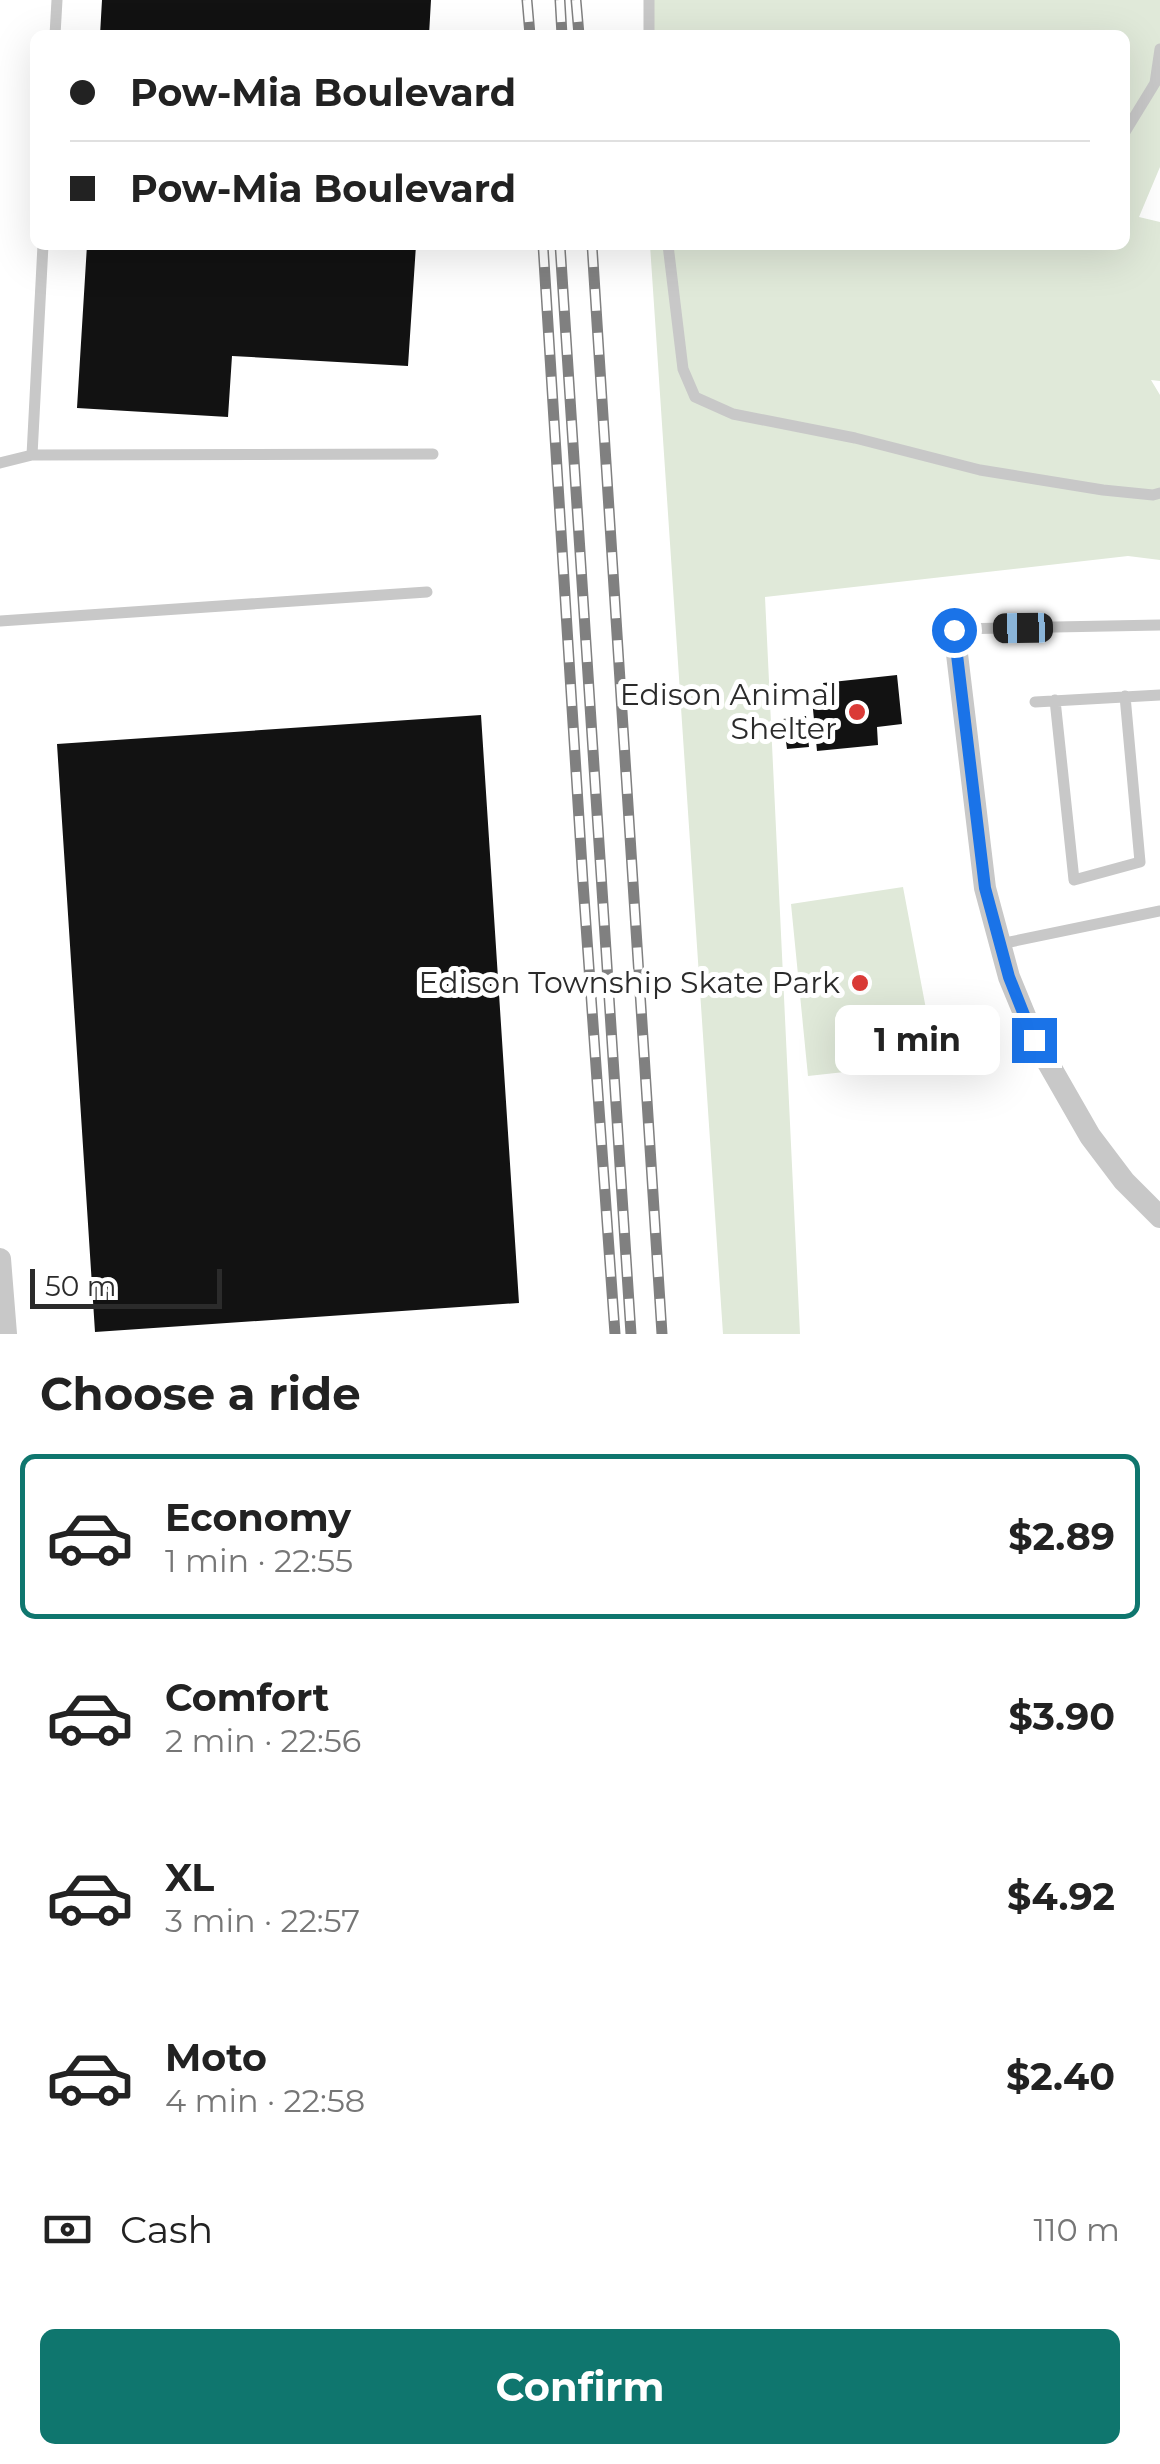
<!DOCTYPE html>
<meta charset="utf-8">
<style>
:root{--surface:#fff;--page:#f2f2f2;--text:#222;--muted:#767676;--line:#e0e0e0;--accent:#0f766e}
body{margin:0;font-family:Montserrat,sans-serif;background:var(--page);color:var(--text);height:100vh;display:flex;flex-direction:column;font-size:38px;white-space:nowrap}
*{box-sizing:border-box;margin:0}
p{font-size:32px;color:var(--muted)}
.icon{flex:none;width:55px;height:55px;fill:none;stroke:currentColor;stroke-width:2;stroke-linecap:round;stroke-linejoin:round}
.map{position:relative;height:1334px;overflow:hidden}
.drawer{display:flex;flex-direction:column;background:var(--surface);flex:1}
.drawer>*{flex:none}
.top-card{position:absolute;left:30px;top:30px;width:1100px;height:220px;border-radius:15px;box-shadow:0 10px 40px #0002;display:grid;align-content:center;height:220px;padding:0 40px;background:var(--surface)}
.scale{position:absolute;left:30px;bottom:25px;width:192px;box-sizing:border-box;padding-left:10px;border:5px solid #2b2b2b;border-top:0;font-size:28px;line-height:35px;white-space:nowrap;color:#2b2b2b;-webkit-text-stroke:8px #fff;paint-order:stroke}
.end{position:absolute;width:45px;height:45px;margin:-22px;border:12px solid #1a73e8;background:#fff;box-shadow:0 0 0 5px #fff}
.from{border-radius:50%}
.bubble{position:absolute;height:70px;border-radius:15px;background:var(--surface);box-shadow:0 10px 40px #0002;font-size:32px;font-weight:700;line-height:70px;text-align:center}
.car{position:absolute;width:30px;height:60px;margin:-30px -15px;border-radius:12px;box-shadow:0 0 8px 2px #0007;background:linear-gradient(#222 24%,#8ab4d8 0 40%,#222 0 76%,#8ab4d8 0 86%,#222 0)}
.top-card b{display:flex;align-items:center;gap:35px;height:95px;font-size:38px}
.top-card b+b{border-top:2px solid var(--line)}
.top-card i{width:25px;height:25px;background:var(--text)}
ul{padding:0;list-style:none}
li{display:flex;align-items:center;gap:30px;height:165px;margin:0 20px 15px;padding:0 20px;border:5px solid transparent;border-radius:15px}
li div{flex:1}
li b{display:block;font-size:38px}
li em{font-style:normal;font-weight:700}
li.active{border-color:var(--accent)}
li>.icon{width:90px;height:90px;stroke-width:1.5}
h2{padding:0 40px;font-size:45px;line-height:120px}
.pay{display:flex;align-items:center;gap:25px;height:110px;padding:0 40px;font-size:38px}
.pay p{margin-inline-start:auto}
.primary-button{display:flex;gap:20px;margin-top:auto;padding:20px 40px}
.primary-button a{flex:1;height:115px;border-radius:15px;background:var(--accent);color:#fff;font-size:40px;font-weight:700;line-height:115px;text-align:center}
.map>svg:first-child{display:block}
</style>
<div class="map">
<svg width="1160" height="1334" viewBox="0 0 1160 1334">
<rect width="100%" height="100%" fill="#fff"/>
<path fill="#e0e9d9" d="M645 0H1160V167L1139 217 1160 222V381L1151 380 1160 395V560L1128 556 765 597 800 1334H723L650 245H1125V35H646Z
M903 887 936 1062 808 1076 791 904Z"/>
<path fill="#121212" d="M102 0H431L429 35H100Z
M87 245H416L408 366 232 356 228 417 77 408Z
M897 675 902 724 877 727 878 745 817 751 812 699 825 698 823 683Z
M481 715 519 1303 95 1332 57 744Z
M806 716 809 747 787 749 783 719Z"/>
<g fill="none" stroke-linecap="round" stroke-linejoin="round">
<path stroke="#c8c8c8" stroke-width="11" d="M649 0V35
M55 35 57 0
M1125 132 1155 83 1160 49
M668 245 683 369 695 397 733 414 855 438 980 470 1103 490 1153 495 1160 493
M32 455 43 245
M0 463 32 455 433 454
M0 621 427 592
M954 629 1160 625
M1055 700 1074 880 1140 862 1125 696
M1035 702 1160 695
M1000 944 1160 911"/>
<path stroke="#c8c8c8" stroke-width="22" d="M954 629 985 888 1009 977 1035 1040 1090 1136 1124 1181 1160 1217
M0 1259 6 1334"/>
<defs>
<path id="rail" d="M527 0 530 35
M560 0 562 35
M576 0 579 35
M543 245 583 883 615 1334
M560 245 631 1334
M592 245 662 1334"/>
</defs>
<use href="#rail" stroke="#808080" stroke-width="11"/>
<use href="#rail" stroke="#fff" stroke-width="8" stroke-dasharray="22" stroke-linecap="butt"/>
</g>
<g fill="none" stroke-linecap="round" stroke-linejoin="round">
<path stroke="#1a73e8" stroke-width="12" d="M954 630 985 888 1009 977 1034 1040"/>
</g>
<g fill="#da3a36" stroke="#fff" stroke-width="4">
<circle cx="857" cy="712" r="10"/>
<circle cx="860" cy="983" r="10"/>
</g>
<g text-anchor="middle" stroke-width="10" stroke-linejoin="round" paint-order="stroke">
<g font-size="30" fill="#2b2b2b" stroke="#fff" text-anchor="end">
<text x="837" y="705">Edison Animal<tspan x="837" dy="34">Shelter</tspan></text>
<text x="840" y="993">Edison Township Skate Park</text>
</g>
</g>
</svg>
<div class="scale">50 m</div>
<i class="end from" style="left:954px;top:630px"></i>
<i class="end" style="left:1034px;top:1040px"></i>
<div class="bubble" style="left:835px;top:1005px;width:165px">1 min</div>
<i class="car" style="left:1023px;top:628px;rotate:269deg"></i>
<div class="top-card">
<b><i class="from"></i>Pow-Mia Boulevard</b>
<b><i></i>Pow-Mia Boulevard</b>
</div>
</div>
<section class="drawer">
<h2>Choose a ride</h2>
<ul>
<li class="active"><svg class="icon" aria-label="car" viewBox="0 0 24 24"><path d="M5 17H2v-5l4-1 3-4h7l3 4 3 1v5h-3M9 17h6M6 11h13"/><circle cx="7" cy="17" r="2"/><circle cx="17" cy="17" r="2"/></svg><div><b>Economy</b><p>1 min · 22:55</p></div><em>$2.89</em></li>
<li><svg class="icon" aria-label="car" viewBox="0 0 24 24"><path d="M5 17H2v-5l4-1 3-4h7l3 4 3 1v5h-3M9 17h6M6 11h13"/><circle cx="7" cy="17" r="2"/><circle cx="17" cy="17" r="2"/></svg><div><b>Comfort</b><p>2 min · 22:56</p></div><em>$3.90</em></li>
<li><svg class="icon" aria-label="car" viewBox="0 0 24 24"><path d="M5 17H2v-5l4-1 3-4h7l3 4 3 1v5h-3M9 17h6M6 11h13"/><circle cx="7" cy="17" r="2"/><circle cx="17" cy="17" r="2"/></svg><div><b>XL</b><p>3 min · 22:57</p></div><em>$4.92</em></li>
<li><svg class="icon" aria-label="car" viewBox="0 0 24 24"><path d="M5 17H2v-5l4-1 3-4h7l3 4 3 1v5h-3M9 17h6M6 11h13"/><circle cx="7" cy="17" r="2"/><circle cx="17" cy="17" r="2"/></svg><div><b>Moto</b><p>4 min · 22:58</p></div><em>$2.40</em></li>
</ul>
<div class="pay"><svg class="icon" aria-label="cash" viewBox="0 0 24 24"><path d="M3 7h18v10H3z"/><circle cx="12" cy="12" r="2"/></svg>Cash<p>110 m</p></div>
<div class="primary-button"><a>Confirm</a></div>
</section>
